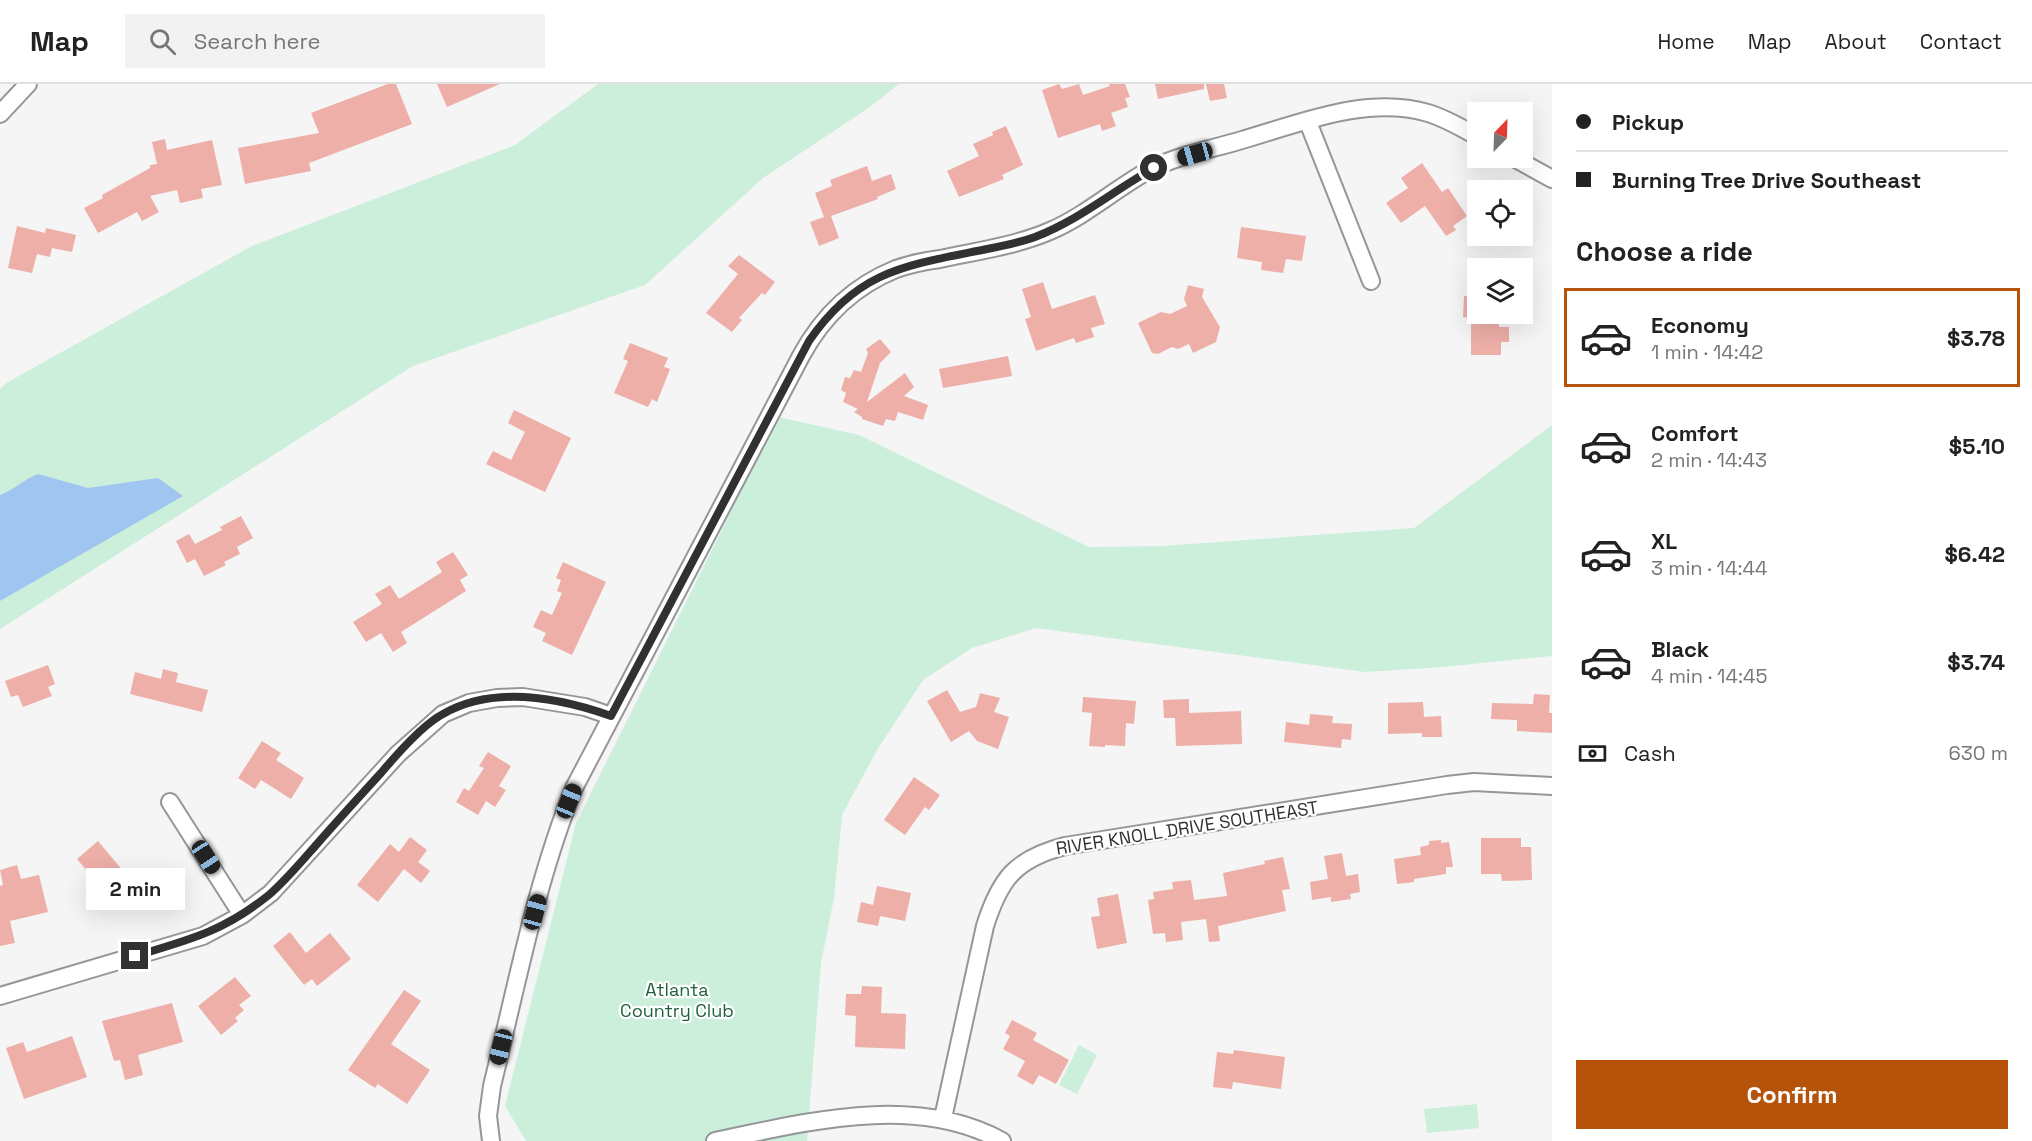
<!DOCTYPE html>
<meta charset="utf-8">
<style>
:root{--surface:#fff;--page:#f2f2f2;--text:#222;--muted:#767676;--line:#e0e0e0;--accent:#b45309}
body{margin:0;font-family:"Space Grotesk",sans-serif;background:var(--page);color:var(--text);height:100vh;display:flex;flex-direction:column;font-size:22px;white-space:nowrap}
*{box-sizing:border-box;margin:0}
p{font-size:20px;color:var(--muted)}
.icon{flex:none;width:33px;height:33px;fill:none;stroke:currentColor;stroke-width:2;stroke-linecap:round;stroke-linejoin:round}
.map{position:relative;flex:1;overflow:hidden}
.sheet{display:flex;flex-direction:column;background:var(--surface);width:480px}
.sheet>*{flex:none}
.hud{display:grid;align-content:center;height:132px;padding:0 24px;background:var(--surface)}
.needle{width:39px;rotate:23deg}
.buttons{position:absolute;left:1467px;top:18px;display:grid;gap:12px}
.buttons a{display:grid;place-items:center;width:66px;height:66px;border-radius:0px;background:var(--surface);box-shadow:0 6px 24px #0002;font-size:30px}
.end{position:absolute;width:27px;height:27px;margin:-14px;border:8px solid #313132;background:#fff;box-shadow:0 0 0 3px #fff}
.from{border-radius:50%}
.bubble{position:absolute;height:42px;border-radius:0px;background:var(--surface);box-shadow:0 6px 24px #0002;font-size:20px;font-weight:700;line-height:42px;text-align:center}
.car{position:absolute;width:18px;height:36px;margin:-18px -9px;border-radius:8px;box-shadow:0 0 4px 2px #0007;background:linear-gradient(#222 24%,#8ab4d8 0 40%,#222 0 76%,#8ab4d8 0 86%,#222 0)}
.hud b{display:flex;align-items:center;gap:21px;height:57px;font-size:22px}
.hud b+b{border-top:2px solid var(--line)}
.hud i{width:15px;height:15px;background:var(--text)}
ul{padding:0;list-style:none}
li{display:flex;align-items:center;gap:18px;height:99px;margin:0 12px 9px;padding:0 12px;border:3px solid transparent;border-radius:0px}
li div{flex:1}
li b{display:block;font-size:22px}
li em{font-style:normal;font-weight:700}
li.on{border-color:var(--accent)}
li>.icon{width:54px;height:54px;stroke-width:1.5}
h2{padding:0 24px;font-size:27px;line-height:72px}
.pay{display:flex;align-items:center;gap:15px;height:66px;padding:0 24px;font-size:22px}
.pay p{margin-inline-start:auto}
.button{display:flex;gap:12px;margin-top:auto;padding:12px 24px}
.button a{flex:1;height:69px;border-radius:0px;background:var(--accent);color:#fff;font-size:24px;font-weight:700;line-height:69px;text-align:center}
header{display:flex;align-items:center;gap:36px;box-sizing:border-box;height:84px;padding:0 30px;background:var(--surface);border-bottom:2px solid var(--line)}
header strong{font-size:28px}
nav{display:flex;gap:33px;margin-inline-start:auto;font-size:21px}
.search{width:420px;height:54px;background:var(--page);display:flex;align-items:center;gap:15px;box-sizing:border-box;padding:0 21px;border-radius:0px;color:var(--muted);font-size:22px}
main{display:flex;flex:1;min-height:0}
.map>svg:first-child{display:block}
</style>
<header>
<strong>Map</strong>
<div class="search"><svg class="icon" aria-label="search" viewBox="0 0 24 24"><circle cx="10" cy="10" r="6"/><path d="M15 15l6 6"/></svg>Search here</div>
<nav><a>Home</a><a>Map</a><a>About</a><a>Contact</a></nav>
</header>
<main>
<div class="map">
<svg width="1552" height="1057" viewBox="0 0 1552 1057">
<rect width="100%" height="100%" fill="#f5f5f6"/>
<path fill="#cbefda" d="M598 0H899L870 23 763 94 645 201 413 282 0 545V305L6 299 252 162 515 61Z
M778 333 859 351 1089 463 1162 462 1414 444 1552 341V572L1443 583 1365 588 1036 544 972 564 923 596 877 666 842 731 834 814 821 879 807 1057H526L505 1022 576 739Z
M1079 961 1097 971 1077 1010 1059 1001Z
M1477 1020 1479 1044 1427 1049 1424 1025Z"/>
<path fill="#9fc5f0" d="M38 390 88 404 158 394 183 412 0 517V411C14 406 24 395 38 390Z"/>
<path fill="#edafa8" d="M388 0H396L412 40 309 79 311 87 245 100 238 64 319 49 311 29Z
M437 0H500L447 23Z
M1059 0 1062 5 1079 0 1083 11 1110 2 1109 0H1125L1130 13 1125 14 1128 23 1111 29 1116 42 1102 47 1100 40 1058 54 1042 6Z
M1155 0H1204V5L1158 15Z
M1206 0H1224L1227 14 1210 17Z
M1006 42 1023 81 1002 91 1004 95 959 113 947 87 979 72 973 60 993 51 992 48Z
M165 55 167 66 212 56 222 101 201 105 203 114 180 119 177 106 150 112 159 128 142 137 137 128 98 149 84 124 103 114 102 111 150 84V81L157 80 152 58Z
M1422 79 1442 108 1448 104 1467 132 1453 142 1456 146 1446 152 1425 122 1401 139 1386 119 1408 104 1401 94Z
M867 82 872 97 891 90 896 105 877 113 878 115 831 132 839 154 819 162 810 138 824 133 815 109 832 102 830 96Z
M17 142 45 149 46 144 76 151 72 168 52 164 50 173 37 170 32 189 8 184Z
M1241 143 1306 152 1302 177 1286 175 1283 189 1261 186 1262 178 1237 174Z
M739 171 775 198 765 211 762 209 739 234 742 236 732 248 706 229 738 190 728 182Z
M1043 198 1052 225 1095 211 1105 240 1091 244 1094 253 1076 259 1074 254 1036 267 1025 235 1031 233 1022 205Z
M1188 201 1204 205 1202 213 1220 243 1216 258 1193 269 1189 260 1178 265 1172 263 1158 270 1152 269 1138 239 1161 228 1170 230 1187 222 1184 215Z
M1464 212H1478V230H1490V234H1499V243H1509V258H1501V271H1471V234L1463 233Z
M880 255 891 268 880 279 867 318 905 289 914 303 904 312 928 321 923 336 898 328 895 337 886 335 883 342 862 335V333L854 328 858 325 843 318 846 309 841 306 845 293 850 294 854 286 861 288 868 269 866 265Z
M630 259 668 274 664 283 670 285 657 318 652 315 648 323 614 309 628 277 623 275Z
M1008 272 1012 292 943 304 939 285Z
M514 326 571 354 545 408 486 380 493 367 511 376 525 348 508 339Z
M241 432 253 454 237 463 240 470 224 478 226 481 204 492 195 475 187 479 176 457 189 450 195 460 222 446 220 443Z
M453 468 468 491 460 496 466 507 401 548 407 559 393 568 381 549 366 558 353 538 382 520 375 510 390 501 399 515 442 488 436 478Z
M563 478 606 498 572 571 542 557 546 549 533 543 541 526 552 531 562 509 557 507 561 496 556 494Z
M48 581 55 600 48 603 52 612 23 623 18 611 11 613 5 597Z
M163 585 178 589 176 598 208 606 202 628 130 610 135 588 161 595Z
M947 606 960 628 976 623 980 609 1000 614 994 628 1009 633 998 665 977 657 969 647 951 658 927 617Z
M1534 610 1550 611 1549 629H1552V649L1517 647V636L1491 635 1492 619 1533 620Z
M1083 613 1136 617 1134 640 1126 639 1125 662 1105 661V663L1089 662 1092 629 1082 628Z
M1189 615V629L1241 627 1242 660 1176 662 1175 634H1164L1163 616Z
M1423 618 1424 633 1441 632 1442 653H1422V649L1388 650V619Z
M1310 630 1333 632 1332 639 1352 640 1351 656 1342 655 1341 664 1284 658 1286 638 1309 641Z
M262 657 281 669 276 676 304 694 291 715 261 696 255 705 238 694Z
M488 668 511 682 499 702 506 706 495 723 486 717 478 731 456 718 464 704 469 707 484 684 479 682Z
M914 693 940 711 929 726 925 723 905 751 884 736Z
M410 753 427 766 418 778 430 787 421 799 404 785 378 818 357 801 390 760 399 768Z
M1481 754H1521V763H1531L1532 796 1502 797 1501 790H1481Z
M1441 756V759L1449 758 1453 783H1446V790L1414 795V798L1397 800 1394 775 1421 771 1420 763 1429 761V757Z
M98 757 124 788 118 793 133 811 118 824 77 775Z
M1342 769 1346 792 1358 790 1360 808 1350 810 1351 815 1331 818V813L1312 816 1310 798 1328 795 1324 772Z
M1283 773 1290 805 1282 806 1286 827 1218 842 1220 857 1209 858 1206 835 1181 838 1183 856 1166 858 1165 849 1153 850 1148 816 1154 815 1153 808 1173 805 1172 798 1191 796 1194 816 1227 812 1223 789 1265 780 1264 777Z
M17 781 21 795 39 791 48 828 10 837 15 859 0 862V802L3 801 0 786Z
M877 802 911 809 905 837 880 832 878 842 857 838 861 818 873 821Z
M1118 810 1127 859 1097 865 1091 833 1100 832 1097 814Z
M290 848 306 869 330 849 351 875 317 902 312 895 304 901 273 862Z
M235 893 251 912 239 921 244 926 235 934 238 937 221 951 198 922Z
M862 902 882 903 881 929 906 930 905 965 855 963 856 932 845 931 846 910H861Z
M404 906 421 917 391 960 430 986 407 1020 378 1000 375 1004 348 986Z
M172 919 183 958 138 971 143 991 125 996 120 976 114 977 102 937Z
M1012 936 1037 949 1033 956 1069 976 1056 1000 1039 991 1033 1001 1017 992 1025 977 1003 965 1010 952 1005 949Z
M72 952 87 993 24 1015 6 964 23 958 27 968Z
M1234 966 1285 973 1281 1005 1233 998 1232 1005 1213 1003 1217 968 1233 970Z"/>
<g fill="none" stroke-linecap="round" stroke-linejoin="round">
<defs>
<path id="minor" d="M0 30 28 0
M1308 38 1371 197
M1514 74 1552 95
M170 718 242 831
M0 912 203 852 242 831 271 809 398 670 443 630 469 619 497 614 523 613 585 623 611 632
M943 1034 985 842C1000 795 1015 775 1065 762L1447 701 1474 698 1552 702
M491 1057 488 1032 492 1002C516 904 536 798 574 704L801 272C822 233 854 202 896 185 910 180 925 177 940 175 977 167 1015 162 1050 147 1087 131 1116 104 1151 85 1179 71 1212 65 1242 56 1301 39 1367 11 1428 29 1445 34 1462 44 1478 53
M715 1057C807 1038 915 1009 1002 1057"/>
</defs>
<use href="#minor" stroke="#959697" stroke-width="20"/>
<use href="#minor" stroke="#fff" stroke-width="16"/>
</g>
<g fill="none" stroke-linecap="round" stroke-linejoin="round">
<path stroke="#313132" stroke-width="8" d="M135 872C189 856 225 847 270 810 287 795 302 777 317 760 338 736 359 713 381 689 397 670 422 641 443 630 494 601 560 614 611 632L809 257C856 189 901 182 977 167 997 163 1016 160 1035 153 1079 136 1113 107 1154 84"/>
</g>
<g text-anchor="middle" stroke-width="4.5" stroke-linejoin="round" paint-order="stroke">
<g font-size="18" fill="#313132" stroke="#fff">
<text transform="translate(1187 744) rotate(-9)" y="6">RIVER KNOLL DRIVE SOUTHEAST</text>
</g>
<g font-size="18" fill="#1f5f41" stroke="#fff">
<text x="677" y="912">Atlanta<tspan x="677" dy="21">Country Club</tspan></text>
</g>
</g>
</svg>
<div class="buttons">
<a><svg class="needle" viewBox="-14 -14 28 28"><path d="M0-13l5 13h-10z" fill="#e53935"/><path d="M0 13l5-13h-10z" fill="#767676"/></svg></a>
<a><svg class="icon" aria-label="locate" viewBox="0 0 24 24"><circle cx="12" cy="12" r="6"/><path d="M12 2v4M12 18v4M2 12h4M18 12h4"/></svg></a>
<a><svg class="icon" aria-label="layers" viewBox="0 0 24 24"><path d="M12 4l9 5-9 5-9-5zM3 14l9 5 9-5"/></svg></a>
</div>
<i class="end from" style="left:1154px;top:84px"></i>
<i class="end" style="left:135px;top:872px"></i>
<div class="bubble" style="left:86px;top:784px;width:99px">2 min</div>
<i class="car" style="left:1195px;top:70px;rotate:254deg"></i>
<i class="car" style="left:569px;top:717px;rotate:22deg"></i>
<i class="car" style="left:206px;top:773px;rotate:147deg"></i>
<i class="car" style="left:535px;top:828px;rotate:15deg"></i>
<i class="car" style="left:501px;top:963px;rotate:194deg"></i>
</div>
<section class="sheet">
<div class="hud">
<b><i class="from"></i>Pickup</b>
<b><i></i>Burning Tree Drive Southeast</b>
</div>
<h2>Choose a ride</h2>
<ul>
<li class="on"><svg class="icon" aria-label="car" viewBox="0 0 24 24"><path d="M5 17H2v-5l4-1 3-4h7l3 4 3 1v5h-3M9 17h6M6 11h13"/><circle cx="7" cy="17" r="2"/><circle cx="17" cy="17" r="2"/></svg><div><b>Economy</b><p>1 min · 14:42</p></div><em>$3.78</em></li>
<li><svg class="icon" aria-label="car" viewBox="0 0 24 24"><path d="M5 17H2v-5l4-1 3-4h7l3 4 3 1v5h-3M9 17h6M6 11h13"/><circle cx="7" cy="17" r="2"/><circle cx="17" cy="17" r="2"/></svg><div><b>Comfort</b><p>2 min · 14:43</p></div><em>$5.10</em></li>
<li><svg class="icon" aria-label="car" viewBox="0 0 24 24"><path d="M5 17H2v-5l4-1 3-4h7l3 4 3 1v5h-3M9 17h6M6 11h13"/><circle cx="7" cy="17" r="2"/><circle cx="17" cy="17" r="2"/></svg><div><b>XL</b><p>3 min · 14:44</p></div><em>$6.42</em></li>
<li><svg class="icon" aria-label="car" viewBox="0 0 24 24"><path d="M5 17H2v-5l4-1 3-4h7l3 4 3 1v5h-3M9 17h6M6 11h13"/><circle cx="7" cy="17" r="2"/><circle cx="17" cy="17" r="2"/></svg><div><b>Black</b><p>4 min · 14:45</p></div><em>$3.74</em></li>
</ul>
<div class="pay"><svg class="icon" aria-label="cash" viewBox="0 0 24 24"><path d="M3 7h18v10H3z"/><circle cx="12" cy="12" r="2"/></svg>Cash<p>630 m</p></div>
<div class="button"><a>Confirm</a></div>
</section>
</main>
